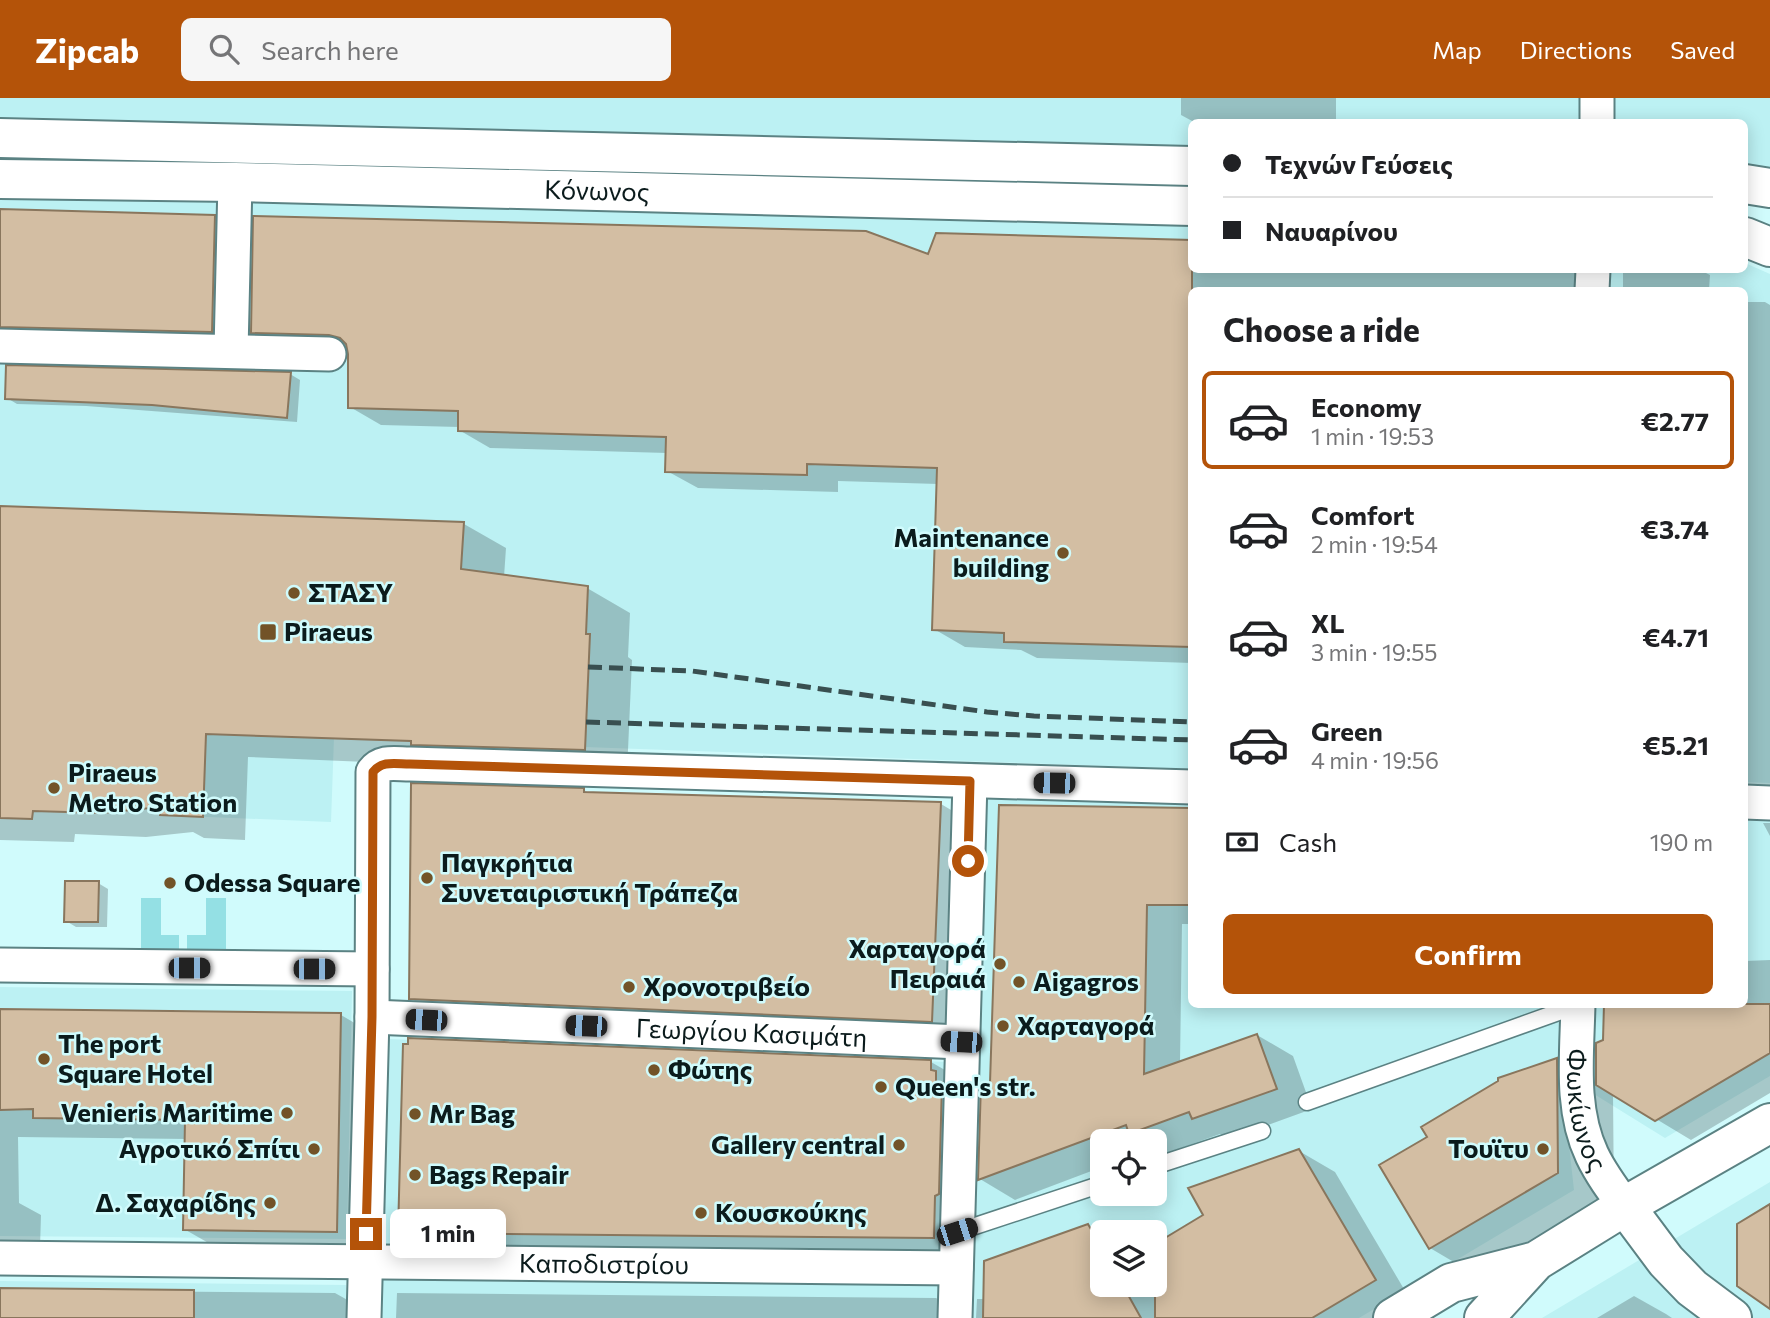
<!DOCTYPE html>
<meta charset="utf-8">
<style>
:root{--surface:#fff;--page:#f6f6f6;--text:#202124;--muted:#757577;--line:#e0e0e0;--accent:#b45309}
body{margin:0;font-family:Commissioner,sans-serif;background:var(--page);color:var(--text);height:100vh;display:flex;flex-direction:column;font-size:26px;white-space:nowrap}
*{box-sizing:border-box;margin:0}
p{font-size:23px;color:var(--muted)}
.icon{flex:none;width:38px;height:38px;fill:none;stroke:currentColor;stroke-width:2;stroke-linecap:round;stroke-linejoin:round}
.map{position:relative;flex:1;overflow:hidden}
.sheet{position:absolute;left:1188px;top:189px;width:560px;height:721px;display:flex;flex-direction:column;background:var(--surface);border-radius:10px;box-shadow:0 4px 18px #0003}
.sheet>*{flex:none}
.top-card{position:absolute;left:1188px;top:21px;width:560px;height:154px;border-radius:10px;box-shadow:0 4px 18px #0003;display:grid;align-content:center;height:154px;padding:0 35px;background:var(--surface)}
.buttons{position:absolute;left:1090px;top:1031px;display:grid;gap:14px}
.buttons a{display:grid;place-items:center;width:77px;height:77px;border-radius:10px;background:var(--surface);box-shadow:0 4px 18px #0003;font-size:35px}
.end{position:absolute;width:32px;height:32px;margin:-16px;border:9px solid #b45309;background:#fff;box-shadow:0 0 0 4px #fff}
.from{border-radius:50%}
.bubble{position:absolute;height:49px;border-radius:10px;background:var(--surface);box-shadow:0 4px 18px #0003;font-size:23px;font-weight:700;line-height:49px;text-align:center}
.car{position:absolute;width:21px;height:42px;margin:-21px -10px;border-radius:9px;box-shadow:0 0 5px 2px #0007;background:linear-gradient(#222 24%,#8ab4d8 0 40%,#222 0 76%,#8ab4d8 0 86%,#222 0)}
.top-card b{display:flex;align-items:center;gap:24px;height:66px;font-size:26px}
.top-card b+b{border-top:2px solid var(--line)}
.top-card i{width:18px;height:18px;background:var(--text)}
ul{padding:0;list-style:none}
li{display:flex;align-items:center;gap:21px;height:98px;margin:0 14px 10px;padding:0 21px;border:4px solid transparent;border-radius:10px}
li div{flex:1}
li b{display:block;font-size:26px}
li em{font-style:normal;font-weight:700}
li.active{border-color:var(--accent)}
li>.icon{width:63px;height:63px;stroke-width:1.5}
h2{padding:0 35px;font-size:32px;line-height:84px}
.pay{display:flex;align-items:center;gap:18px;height:77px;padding:0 35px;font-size:26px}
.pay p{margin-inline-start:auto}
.action{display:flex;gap:14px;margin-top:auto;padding:14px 35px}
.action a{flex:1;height:80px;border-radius:10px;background:var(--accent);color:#fff;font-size:28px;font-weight:700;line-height:80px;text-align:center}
header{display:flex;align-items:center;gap:42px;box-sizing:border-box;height:98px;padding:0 35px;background:var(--accent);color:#fff}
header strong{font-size:33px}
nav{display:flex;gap:38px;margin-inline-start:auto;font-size:24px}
.search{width:490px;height:63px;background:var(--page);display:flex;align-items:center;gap:18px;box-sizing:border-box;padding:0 24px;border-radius:10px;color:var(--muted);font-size:26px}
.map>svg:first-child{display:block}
</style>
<header>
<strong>Zipcab</strong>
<div class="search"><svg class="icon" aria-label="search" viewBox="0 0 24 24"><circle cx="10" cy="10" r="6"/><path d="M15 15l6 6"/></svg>Search here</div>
<nav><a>Map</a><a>Directions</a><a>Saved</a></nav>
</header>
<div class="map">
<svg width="1770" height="1220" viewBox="0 0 1770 1220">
<rect width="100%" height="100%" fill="#d0fbfc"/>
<path fill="#bcf1f3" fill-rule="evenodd" d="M0 0H1581L1580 24H1192V53L0 21Z
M1611 0H1770V73L1745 70V24H1610Z
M0 98 1192 128V172H1745V165L1770 176V685L1745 684V192H1192V671L334 640 331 724 160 717V667L109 665 107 715 33 713 32 721 0 720Z
M986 698 1192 701V906L1566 907V1019L1574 1092 1359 1220H966ZM1102 1043H1155V1096H1102ZM1102 1134H1155V1186H1102Z
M1745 712H1770V978L1665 1040 1589 993 1590 907 1745 906Z
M0 889 352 893 347 1141 0 1138Z
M389 941 947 964 942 1220H382Z
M1770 1084V1220H1542Z
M0 1183 346 1187V1220H0Z"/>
<path fill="#94e0e4" d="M141 800H161V837H179V851H141Z
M206 800H226V851H187V837H206Z"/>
<path fill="#0003" d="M1181 0H1336V24H1194L1181 17Z
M214 118 239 133 237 247 0 232V154Z
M929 159 1192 172H1586L1587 192H1192V565L1037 560 1021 552 965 549 934 531 938 386 838 383V394L698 390 667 373V355L490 350 459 332V329L381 327 350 309 348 253 283 252 252 234Z
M1623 172H1700L1710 177 1709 192H1623Z
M1745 204H1765L1770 207V701L1745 687Z
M290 276 300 282 297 324 86 308 17 306 7 300Z
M0 409 464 426 506 450 504 479 587 490 630 515 628 559 632 562 627 675 248 659 245 742 204 740 193 734 146 739 75 736 74 744 0 742Z
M584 692 589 695 941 706 978 728 969 944 448 922 410 900Z
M1192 712V826H1182L1180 965 1257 937 1293 958 1312 1011 1229 1041 1220 1036 1167 1055 1155 1050V1043H1102V1069L1015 1102 980 1081 992 987Z
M1763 725H1770V738Z
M98 785 108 791 107 829H76L66 823Z
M1770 862V995L1691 1042 1613 995 1614 1107 1486 1183 1430 1150 1557 962 1598 985 1745 906V863Z
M0 913 341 917 375 937 371 1153 219 1151 184 1131 187 1041 18 1039 19 1105 41 1117 40 1149H0Z
M931 964 964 983 967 1158 433 1153 400 1134Z
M1299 1053 1335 1074 1411 1203 1383 1220H976L977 1201H985L1088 1128 1102 1136V1186H1155V1148L1206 1118Z
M0 1192 335 1195 369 1214V1220H0Z
M397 1195 936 1200 970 1220H396Z
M1634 1198 1666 1216 1672 1220H1597Z"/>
<path fill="#d3bea3" stroke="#89765d" stroke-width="2" d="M0 111 215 117 212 234 0 229Z
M253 118 866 133 928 156 936 135 1192 142V549L1004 544V535L932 532 937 370 807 366V377L665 374 666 339 458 333V313L348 310V256L346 246 340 240 329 237 251 235Z
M6 267 291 274 287 320 152 307 5 301Z
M0 408 464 424 461 471 588 488 586 536H590L585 652 411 647V643L206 636 203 719 160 717V709L102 715 33 713 32 721 0 720Z
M411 685 584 690V694L941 704 932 924 409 901Z
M999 707 1192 710V807H1147L1144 976 1257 936 1277 991 1192 1021 1189 1014 1129 1036 1126 1027 978 1082 981 985H990Z
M65 783H99L98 824H64Z
M1604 906H1770V955L1655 1023 1596 987V945L1603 942Z
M0 911 341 915 337 1134 183 1132 185 1022 33 1020V1011L0 1012Z
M408 940 931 962V972L936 973V984H942L939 1096 935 1098 934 1140 398 1135 403 946H408Z
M1557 960 1558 1075 1429 1151 1379 1067 1427 1039 1421 1029 1498 983V980Z
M1299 1051 1376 1182 1312 1220H1155V1146L1203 1117 1188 1090Z
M1770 1106V1211L1737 1188V1126Z
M1088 1126 1102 1151V1186H1122L1141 1220H983L984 1163Z
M0 1190 194 1192V1220H0Z"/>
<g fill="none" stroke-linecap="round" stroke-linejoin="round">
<defs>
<path id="service" d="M1307 1004 1578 907
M1155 1068 1262 1033
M957 1134 1102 1086"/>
<g id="minor">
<path d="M1597 24V0"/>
<path d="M1592 192 1593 172"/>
<path d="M0 248 329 256"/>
<path d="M231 253 235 84"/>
<path d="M1745 704 1770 705"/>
<path d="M0 867 372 871"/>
<path id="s1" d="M1578 906C1577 957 1570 1011 1592 1057 1601 1076 1613 1092 1625 1108"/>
<path id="s2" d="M372 919 961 944"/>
<path id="s3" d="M0 1160 956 1170"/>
<path d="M364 1220 372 919 373 674C382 662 396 666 410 666L1192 689"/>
<path d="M955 1220 970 683"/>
</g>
<path id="tertiary" d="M1625 1108 1666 1163 1692 1190 1732 1220"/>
<path id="secondary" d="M1393 1220 1451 1185 1536 1163
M1484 1220 1536 1163 1625 1108 1770 1025"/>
<g id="primary">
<path d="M0 40 1192 68"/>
<path id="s4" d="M0 81 235 84 1192 108"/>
<path d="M1745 86 1770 90"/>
<path d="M1745 139 1770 149"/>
</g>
</defs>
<use href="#service" stroke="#5b8283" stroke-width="19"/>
<use href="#minor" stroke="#5b8283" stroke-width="37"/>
<use href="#tertiary" stroke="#5b8283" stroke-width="42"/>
<use href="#secondary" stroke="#5b8283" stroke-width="42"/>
<use href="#primary" stroke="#5b8283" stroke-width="42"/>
<use href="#service" stroke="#fff" stroke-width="16"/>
<use href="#minor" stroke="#fff" stroke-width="33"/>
<use href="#tertiary" stroke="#fff" stroke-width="38"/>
<use href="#secondary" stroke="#fff" stroke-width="38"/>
<use href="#primary" stroke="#fff" stroke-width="38"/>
<path stroke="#394f50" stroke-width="5" stroke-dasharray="14 7" stroke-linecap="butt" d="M588 569 692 573 987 614 1034 618 1192 624
M586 624 1192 642"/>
</g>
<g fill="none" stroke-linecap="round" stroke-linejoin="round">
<path stroke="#b45309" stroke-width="9" d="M366 1136 372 919 373 674C382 662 396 666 410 666L970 683 968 763"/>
</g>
<g fill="#725328" stroke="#d0fbfc" stroke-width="2.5">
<circle cx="1063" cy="455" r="7"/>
<circle cx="294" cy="495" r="7"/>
<rect x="259" y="525" width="18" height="18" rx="3.5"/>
<circle cx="54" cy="690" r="7"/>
<circle cx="427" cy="780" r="7"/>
<circle cx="170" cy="785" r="7"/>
<circle cx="1000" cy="866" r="7"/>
<circle cx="1019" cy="884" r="7"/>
<circle cx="629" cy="889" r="7"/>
<circle cx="1003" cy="928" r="7"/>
<circle cx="44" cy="961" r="7"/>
<circle cx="654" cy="972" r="7"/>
<circle cx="881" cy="989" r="7"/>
<circle cx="287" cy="1015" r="7"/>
<circle cx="415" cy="1016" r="7"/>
<circle cx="899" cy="1047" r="7"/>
<circle cx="314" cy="1051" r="7"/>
<circle cx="1543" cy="1051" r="7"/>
<circle cx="415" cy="1077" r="7"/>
<circle cx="270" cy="1105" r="7"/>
<circle cx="701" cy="1115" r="7"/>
</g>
<g text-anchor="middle" stroke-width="5" stroke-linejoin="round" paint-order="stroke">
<g font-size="26" fill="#0b1b1c" stroke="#d0fbfc">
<text dy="9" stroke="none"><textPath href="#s4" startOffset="597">Κόνωνος</textPath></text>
<text dy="9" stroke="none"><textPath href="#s2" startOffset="380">Γεωργίου Κασιμάτη</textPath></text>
<text dy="9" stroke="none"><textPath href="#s1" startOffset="107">Φωκίωνος</textPath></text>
<text dy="9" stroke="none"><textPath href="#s3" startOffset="604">Καποδιστρίου</textPath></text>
</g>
<g font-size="26" font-weight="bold" fill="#0b1b1c" stroke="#d0fbfc" text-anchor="start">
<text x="1049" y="449" text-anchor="end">Maintenance<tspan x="1049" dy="30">building</tspan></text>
<text x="308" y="504">ΣΤΑΣΥ</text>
<text x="284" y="543">Piraeus</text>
<text x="68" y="684">Piraeus<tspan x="68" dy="30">Metro Station</tspan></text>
<text x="441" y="774">Παγκρήτια<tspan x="441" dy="30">Συνεταιριστική Τράπεζα</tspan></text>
<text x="184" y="794">Odessa Square</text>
<text x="986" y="860" text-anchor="end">Χαρταγορά<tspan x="986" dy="30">Πειραιά</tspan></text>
<text x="1033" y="893">Aigagros</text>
<text x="643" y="898">Χρονοτριβείο</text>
<text x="1017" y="937">Χαρταγορά</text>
<text x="58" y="955">The port<tspan x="58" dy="30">Square Hotel</tspan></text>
<text x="668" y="981">Φώτης</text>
<text x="895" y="998">Queen's str.</text>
<text x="273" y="1024" text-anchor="end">Venieris Maritime</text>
<text x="429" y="1025">Mr Bag</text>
<text x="885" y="1056" text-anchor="end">Gallery central</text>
<text x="300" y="1060" text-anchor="end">Αγροτικό Σπίτι</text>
<text x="1529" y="1060" text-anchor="end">Τουϊτυ</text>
<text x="429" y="1086">Bags Repair</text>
<text x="256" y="1114" text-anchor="end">Δ. Σαχαρίδης</text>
<text x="715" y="1124">Κουσκούκης</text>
</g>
</g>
</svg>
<div class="buttons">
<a><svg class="icon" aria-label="locate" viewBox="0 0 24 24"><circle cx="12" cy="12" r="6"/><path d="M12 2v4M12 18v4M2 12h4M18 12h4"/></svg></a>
<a><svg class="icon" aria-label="layers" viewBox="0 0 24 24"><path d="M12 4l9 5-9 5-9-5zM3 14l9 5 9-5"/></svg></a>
</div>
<i class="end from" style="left:968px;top:763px"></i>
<i class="end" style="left:366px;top:1136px"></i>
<div class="bubble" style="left:390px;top:1111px;width:116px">1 min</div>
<i class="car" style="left:1054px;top:685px;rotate:271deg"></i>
<i class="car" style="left:189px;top:870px;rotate:90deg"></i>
<i class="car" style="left:314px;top:871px;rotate:90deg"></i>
<i class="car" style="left:426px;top:922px;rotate:273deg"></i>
<i class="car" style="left:586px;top:928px;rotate:272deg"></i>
<i class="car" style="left:961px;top:944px;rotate:273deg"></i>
<i class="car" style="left:957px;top:1134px;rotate:72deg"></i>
<div class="top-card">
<b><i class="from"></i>Τεχνών Γεύσεις</b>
<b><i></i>Ναυαρίνου</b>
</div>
<section class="sheet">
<h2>Choose a ride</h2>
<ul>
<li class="active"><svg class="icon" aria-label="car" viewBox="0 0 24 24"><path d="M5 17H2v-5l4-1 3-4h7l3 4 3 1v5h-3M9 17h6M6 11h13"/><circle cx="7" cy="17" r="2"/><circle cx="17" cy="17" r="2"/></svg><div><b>Economy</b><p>1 min · 19:53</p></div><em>€2.77</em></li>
<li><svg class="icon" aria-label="car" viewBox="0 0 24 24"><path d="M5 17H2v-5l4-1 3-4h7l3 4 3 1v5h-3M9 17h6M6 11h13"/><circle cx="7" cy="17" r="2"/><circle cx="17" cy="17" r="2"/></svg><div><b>Comfort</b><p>2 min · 19:54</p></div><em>€3.74</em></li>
<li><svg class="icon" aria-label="car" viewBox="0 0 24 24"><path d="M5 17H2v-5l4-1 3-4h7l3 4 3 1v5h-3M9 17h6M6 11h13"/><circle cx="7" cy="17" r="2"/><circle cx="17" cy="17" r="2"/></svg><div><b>XL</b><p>3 min · 19:55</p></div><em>€4.71</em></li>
<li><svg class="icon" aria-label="car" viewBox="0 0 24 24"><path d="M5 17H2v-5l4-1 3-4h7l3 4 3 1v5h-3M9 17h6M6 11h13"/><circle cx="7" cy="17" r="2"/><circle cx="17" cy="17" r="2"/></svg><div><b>Green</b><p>4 min · 19:56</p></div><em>€5.21</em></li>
</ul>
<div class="pay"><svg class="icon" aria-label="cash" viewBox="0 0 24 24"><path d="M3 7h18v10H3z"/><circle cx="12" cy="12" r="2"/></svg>Cash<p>190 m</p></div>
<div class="action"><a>Confirm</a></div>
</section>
</div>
